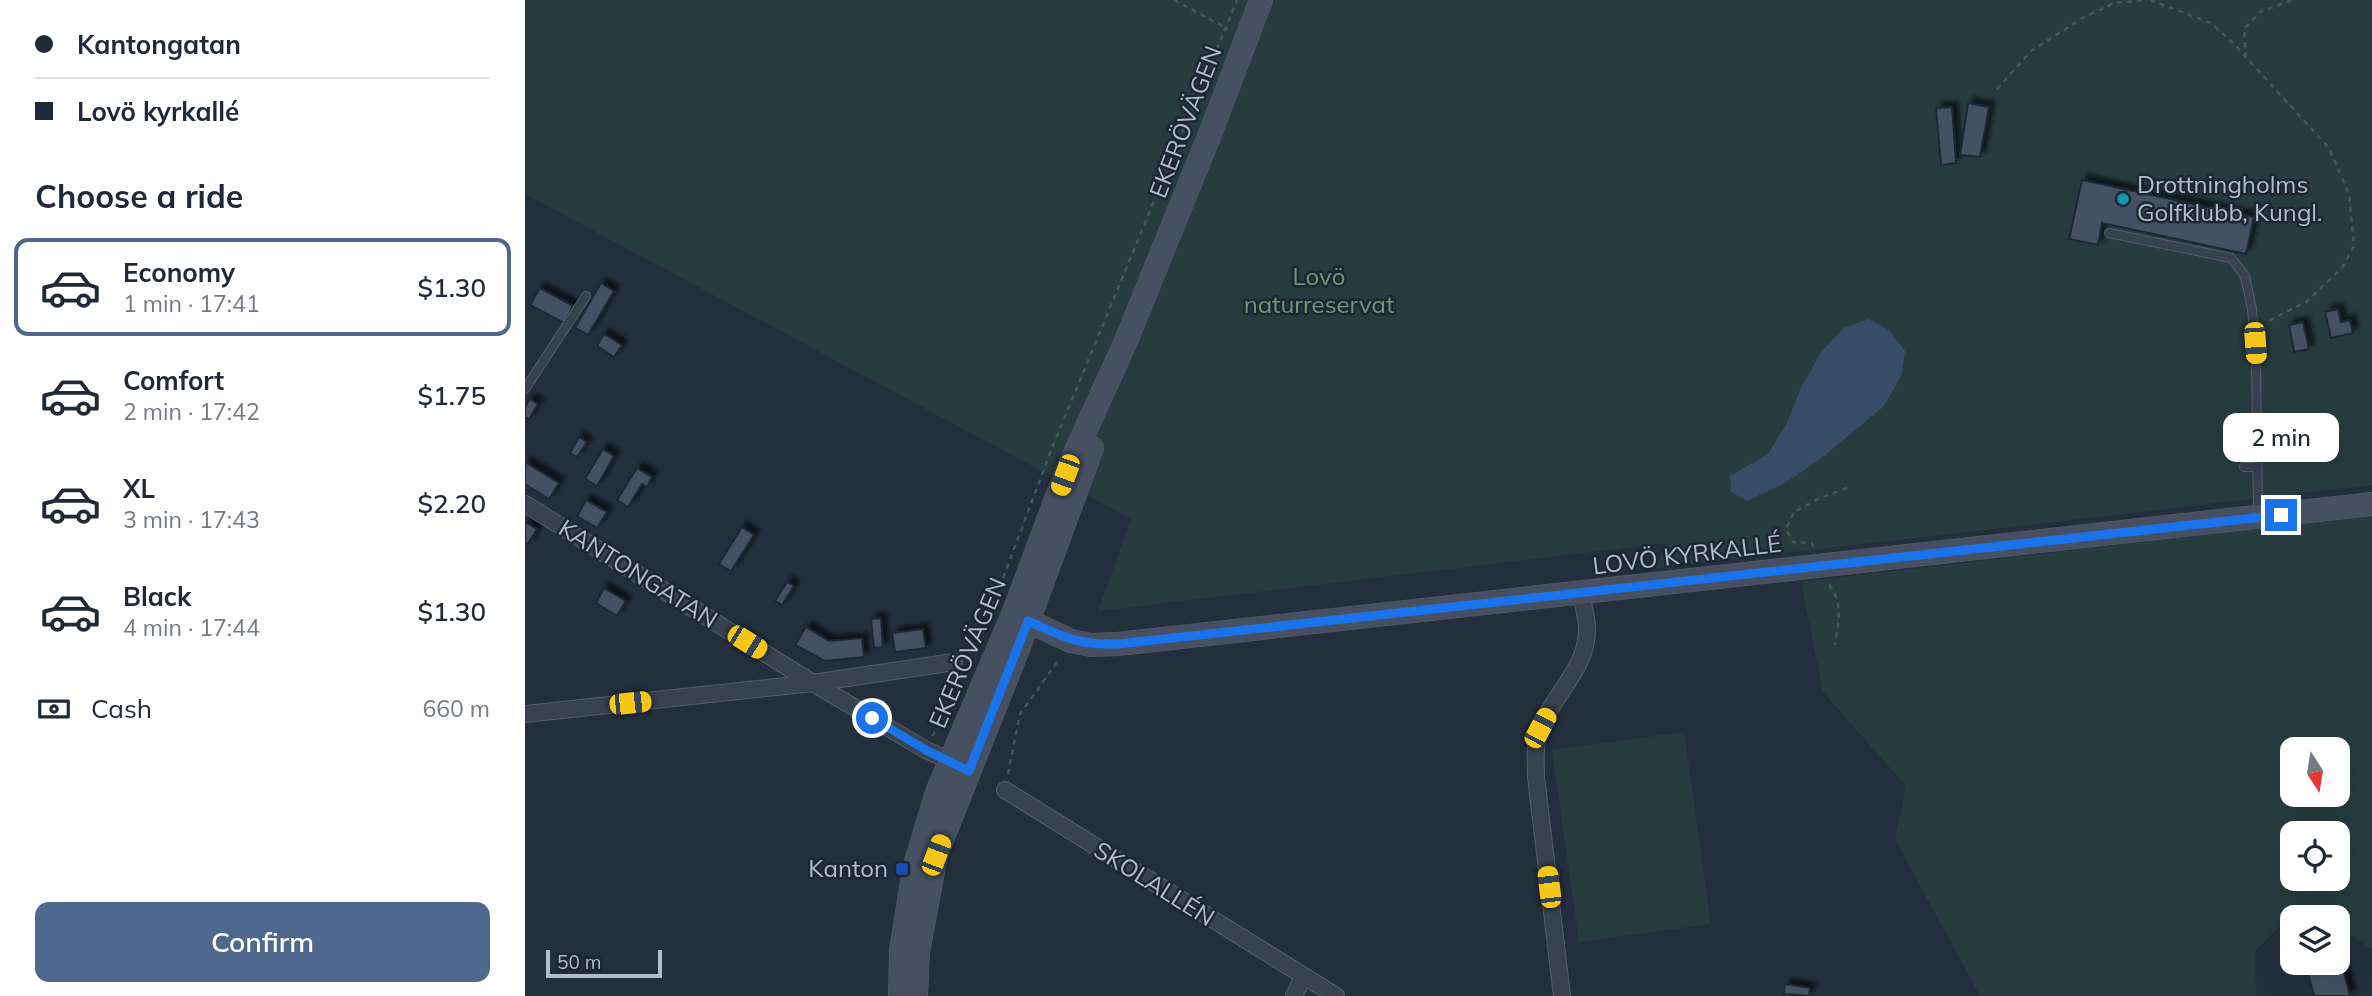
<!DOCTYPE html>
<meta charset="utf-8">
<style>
:root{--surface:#fff;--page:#f2f2f3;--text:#1f2937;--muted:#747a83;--line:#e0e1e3;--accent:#4f688e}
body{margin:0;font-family:Mulish,sans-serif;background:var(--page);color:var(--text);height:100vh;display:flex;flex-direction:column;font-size:26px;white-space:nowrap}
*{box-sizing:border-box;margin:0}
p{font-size:23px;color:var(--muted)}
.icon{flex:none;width:38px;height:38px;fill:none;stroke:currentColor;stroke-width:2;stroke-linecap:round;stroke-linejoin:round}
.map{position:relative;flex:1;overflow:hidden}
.side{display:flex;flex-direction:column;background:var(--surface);width:525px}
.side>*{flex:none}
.banner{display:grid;align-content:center;height:154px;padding:0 35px;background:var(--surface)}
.needle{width:46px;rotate:168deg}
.fabs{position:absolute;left:1755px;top:737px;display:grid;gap:14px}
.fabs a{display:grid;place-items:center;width:70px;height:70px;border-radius:14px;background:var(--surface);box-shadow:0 7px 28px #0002;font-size:35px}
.scale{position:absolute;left:21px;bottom:18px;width:116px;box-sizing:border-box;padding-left:7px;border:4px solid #b4bcc9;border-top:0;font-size:19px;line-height:24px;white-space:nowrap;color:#b4bcc9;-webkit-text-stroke:5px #1d2633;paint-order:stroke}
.end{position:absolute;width:32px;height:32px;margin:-16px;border:9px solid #1a73e8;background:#fff;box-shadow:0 0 0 4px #fff}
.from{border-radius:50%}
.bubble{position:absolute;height:49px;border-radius:14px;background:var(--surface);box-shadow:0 7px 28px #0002;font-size:23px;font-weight:600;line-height:49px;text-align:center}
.car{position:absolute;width:21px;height:42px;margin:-21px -10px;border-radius:9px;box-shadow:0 0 5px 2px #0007;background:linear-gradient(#f5c518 24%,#345 0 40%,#f5c518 0 76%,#345 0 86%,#f5c518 0)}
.banner b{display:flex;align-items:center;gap:24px;height:66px;font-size:26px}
.banner b+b{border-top:2px solid var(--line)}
.banner i{width:18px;height:18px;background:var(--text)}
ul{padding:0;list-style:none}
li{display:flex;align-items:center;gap:21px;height:98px;margin:0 14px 10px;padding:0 21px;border:4px solid transparent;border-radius:14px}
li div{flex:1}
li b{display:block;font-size:26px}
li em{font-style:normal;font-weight:600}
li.on{border-color:var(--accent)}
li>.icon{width:63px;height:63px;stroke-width:1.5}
h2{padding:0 35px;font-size:32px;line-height:84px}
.pay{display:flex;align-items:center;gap:18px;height:77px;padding:0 35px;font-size:26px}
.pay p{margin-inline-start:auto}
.button{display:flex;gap:14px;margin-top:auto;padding:14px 35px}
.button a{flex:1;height:80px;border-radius:14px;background:var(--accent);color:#fff;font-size:28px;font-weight:600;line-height:80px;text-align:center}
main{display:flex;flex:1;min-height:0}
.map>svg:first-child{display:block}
</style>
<main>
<section class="side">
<div class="banner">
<b><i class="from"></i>Kantongatan</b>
<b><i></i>Lovö kyrkallé</b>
</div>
<h2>Choose a ride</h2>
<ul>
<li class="on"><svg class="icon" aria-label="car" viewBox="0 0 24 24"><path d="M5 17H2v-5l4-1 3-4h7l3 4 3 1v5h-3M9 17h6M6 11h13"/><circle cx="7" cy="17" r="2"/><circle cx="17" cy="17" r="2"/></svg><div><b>Economy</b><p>1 min · 17:41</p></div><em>$1.30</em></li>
<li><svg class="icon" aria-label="car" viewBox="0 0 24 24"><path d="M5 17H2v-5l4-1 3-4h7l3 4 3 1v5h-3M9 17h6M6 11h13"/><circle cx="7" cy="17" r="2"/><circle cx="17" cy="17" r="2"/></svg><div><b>Comfort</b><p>2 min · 17:42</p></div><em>$1.75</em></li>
<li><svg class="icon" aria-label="car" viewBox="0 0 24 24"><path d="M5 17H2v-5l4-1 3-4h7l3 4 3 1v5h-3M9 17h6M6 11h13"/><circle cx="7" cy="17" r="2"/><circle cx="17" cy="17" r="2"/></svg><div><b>XL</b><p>3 min · 17:43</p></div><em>$2.20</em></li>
<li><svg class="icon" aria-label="car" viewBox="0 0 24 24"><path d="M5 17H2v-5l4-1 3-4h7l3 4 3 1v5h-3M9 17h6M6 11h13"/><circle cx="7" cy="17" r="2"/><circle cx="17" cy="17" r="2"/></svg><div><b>Black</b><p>4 min · 17:44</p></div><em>$1.30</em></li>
</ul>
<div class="pay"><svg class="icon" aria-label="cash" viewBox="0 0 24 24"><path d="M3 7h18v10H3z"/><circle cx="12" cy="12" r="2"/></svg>Cash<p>660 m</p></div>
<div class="button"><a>Confirm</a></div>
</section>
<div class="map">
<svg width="1847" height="996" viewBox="0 0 1847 996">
<defs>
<filter id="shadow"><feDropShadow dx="5.5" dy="-5.5" stdDeviation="2" flood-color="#0009"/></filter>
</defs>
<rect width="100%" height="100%" fill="#242f3e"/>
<path fill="#263c3f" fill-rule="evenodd" d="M0 0H1847V485L1131 568 1141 543 573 611 606 519 0 194Z
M1847 515V949L1821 933 1812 915 1766 916 1730 951 1731 996H1455L1370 839 1381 786 1298 692 1276 582ZM1768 749H1813V794H1768ZM1768 833H1813V878H1768Z
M1159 732 1186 924 1054 942 1027 750Z"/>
<path fill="#394c67" d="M1343 319 1364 330 1380 351 1376 377 1358 407 1294 460 1260 483 1222 501 1206 492 1205 476 1243 454 1261 425 1276 388 1296 352 1319 328Z"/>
<path fill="#455162" stroke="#1f2835" stroke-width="2" filter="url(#shadow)" d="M1443 103 1464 107 1455 157 1435 155Z
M1427 107 1431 163 1416 165 1411 108Z
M1557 180 1729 217 1721 254 1577 223 1573 245 1544 239Z
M76 283 89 291 63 335 50 328Z
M15 288 48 306 39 323 5 305Z
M1813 309 1816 322 1825 320 1828 333 1806 338 1800 312Z
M1778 322 1784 349 1769 352 1764 325Z
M79 334 97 345 89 357 72 346Z
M5 399 13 404 4 419 0 417V407Z
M54 437 62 442 52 457 45 453Z
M78 449 89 456 72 486 60 479Z
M0 462 34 483 24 499 0 484Z
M112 468 127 477 122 487 117 484 103 507 92 500Z
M61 500 82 512 72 528 52 516Z
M0 522 12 529 3 544 0 542Z
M217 527 229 535 206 571 194 564Z
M262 582 269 586 257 605 250 601Z
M79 588 101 601 92 616 71 603Z
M356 618 358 647 349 648 346 619Z
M281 627 304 641 337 638 339 657 300 661 270 645Z
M398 629 401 648 370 652 367 633Z
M1813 949 1825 996H1789L1780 962H1813Z
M1260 984 1285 988 1284 996 1259 994Z"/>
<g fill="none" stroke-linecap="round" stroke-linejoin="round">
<defs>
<path id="lane" d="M1584 233 1706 258 1720 276 1727 309 1731 359 1733 515
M0 389 61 296
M1719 467H1731"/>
<path id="street" d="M0 504 288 683 401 750 432 764
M0 714 288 683 429 662
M480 790 811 996
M769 996 778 977
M1037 996 1011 777C1011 761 1009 744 1015 729 1028 695 1061 669 1062 632 1063 620 1058 606 1056 594"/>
<path id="secondary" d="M488 614 546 641 566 645 593 644 1847 504
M375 996 376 951 389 869 412 792 488 614 540 475 601 341 685 134 736 0
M391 996 393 952 411 855 491 654 567 448"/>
</defs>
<use href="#lane" stroke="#565f6c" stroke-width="10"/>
<use href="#street" stroke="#565f6c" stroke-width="18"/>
<use href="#secondary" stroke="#565f6c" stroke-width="24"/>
<path stroke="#44595c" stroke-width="2.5" stroke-dasharray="5 5" stroke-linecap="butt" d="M649 0 703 29
M1625 0 1686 23 1709 44 1804 148 1824 194 1829 246 1817 268 1781 302 1741 322
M1721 57 1719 29 1735 12 1767 0
M1472 89 1506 51 1556 19 1589 3 1623 0
M1288 547 1287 543 1268 542 1261 529 1269 512 1295 498 1324 487
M1304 585C1319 603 1313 624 1310 645
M457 634 527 448 712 0
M407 736 422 716
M483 774 495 714 535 658"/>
<use href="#lane" stroke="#38414e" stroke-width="8"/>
<use href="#street" stroke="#38414e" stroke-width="16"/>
<use href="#secondary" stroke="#465061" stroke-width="23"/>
</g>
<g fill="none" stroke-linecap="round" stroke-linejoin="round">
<path stroke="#1a73e8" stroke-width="9" d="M347 718 401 750 444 771 503 621C540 637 551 645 593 644L1756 515"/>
</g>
<circle fill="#0f9aa8" stroke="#1d2633" stroke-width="2.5" cx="1598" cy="199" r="7"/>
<rect fill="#1a4fb4" stroke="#1d2633" stroke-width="2.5" x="370" y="862" width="14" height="14" rx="3.5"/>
<g text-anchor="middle" stroke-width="5" stroke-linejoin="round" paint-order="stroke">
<g font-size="24" fill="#b4bcc9" stroke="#1d2633">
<text transform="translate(661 122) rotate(-69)" y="8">EKERÖVÄGEN</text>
<text transform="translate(1162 555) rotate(-7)" y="8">LOVÖ KYRKALLÉ</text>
<text transform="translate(113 574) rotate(32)" y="8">KANTONGATAN</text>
<text transform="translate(443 653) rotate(-67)" y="8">EKERÖVÄGEN</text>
<text transform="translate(629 884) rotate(32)" y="8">SKOLALLÉN</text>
</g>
<g font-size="24" fill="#b4bcc9" stroke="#1d2633" text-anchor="start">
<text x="1612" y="193">Drottningholms<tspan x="1612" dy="28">Golfklubb, Kungl.</tspan></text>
<text x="363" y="877" text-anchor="end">Kanton</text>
</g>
<g font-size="24" fill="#6b9a76" stroke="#1d2633">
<text x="794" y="285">Lovö<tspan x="794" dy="28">naturreservat</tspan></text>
</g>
</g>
</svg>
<div class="fabs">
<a><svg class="needle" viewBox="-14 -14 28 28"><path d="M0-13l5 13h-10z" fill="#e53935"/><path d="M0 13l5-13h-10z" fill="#747a83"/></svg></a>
<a><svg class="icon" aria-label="locate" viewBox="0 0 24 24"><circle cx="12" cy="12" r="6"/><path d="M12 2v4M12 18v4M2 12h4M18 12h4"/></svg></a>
<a><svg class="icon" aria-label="layers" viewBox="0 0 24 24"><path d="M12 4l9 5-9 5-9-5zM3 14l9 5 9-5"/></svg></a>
</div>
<div class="scale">50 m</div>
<i class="end from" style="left:347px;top:718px"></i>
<i class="end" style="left:1756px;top:515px"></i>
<div class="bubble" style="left:1698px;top:413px;width:116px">2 min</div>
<i class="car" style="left:1730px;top:343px;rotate:176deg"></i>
<i class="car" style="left:540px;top:475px;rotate:200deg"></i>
<i class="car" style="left:222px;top:642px;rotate:122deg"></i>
<i class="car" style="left:105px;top:703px;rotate:84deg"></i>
<i class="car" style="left:1015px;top:728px;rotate:28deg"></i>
<i class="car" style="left:411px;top:855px;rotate:21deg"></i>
<i class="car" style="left:1024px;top:887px;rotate:353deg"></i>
</div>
</main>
